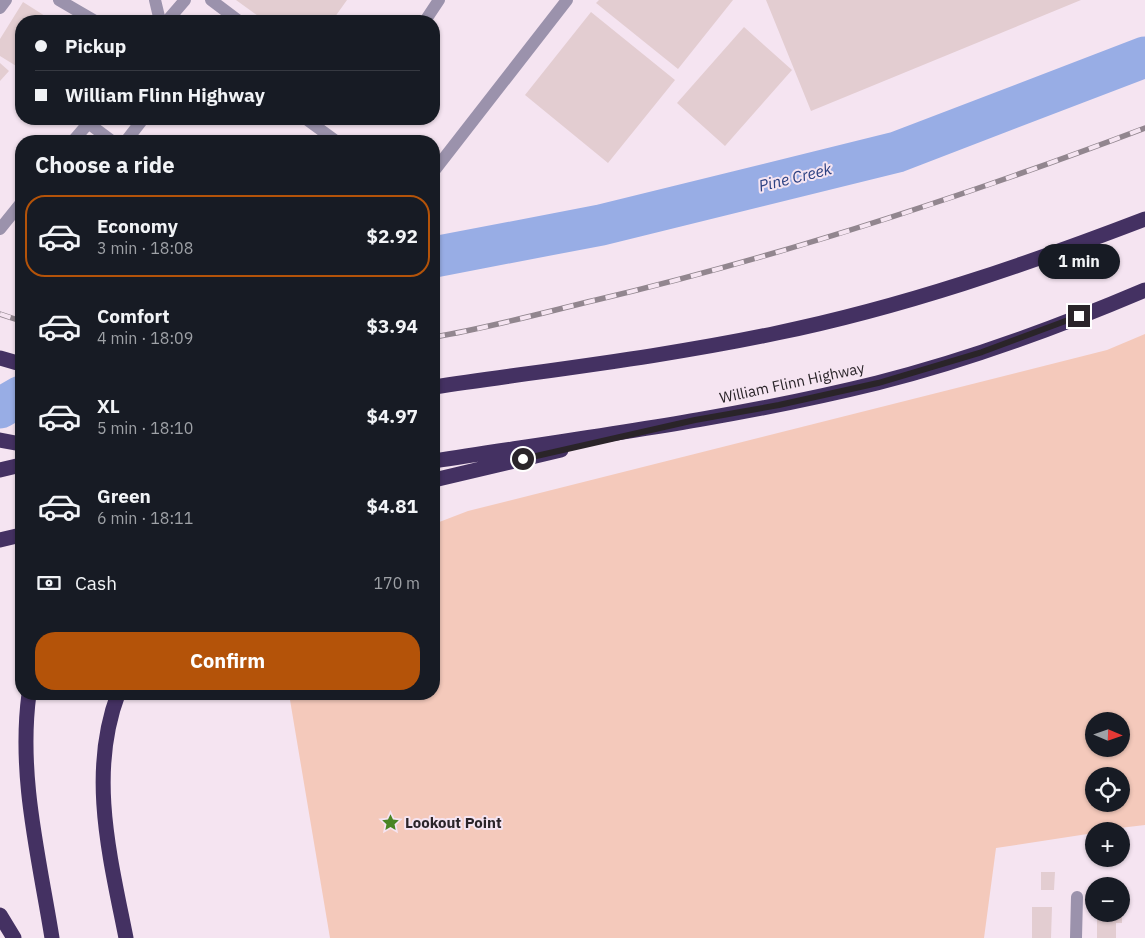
<!DOCTYPE html>
<meta charset="utf-8">
<style>
:root{--surface:#171b24;--page:#242831;--text:#f1f3f6;--muted:#9ea1a6;--line:#363941;--accent:#b45309}
body{margin:0;font-family:"IBM Plex Sans",sans-serif;background:var(--page);color:var(--text);height:100vh;display:flex;flex-direction:column;font-size:19px;white-space:nowrap}
*{box-sizing:border-box;margin:0}
p{font-size:16px;color:var(--muted)}
.icon{flex:none;width:28px;height:28px;fill:none;stroke:currentColor;stroke-width:2;stroke-linecap:round;stroke-linejoin:round}
.map{position:relative;flex:1;overflow:hidden}
.details{position:absolute;left:15px;top:135px;width:425px;height:565px;display:flex;flex-direction:column;background:var(--surface);border-radius:20px;box-shadow:0 1px 4px #0004}
.details>*{flex:none}
.hud{position:absolute;left:15px;top:15px;width:425px;height:110px;border-radius:20px;box-shadow:0 1px 4px #0004;display:grid;align-content:center;height:110px;padding:0 20px;background:var(--surface)}
.needle{width:32px;rotate:92deg}
.controls{position:absolute;left:1085px;top:712px;display:grid;gap:10px}
.controls a{display:grid;place-items:center;width:45px;height:45px;border-radius:50%;background:var(--surface);box-shadow:0 1px 4px #0004;font-size:25px}
.end{position:absolute;width:22px;height:22px;margin:-11px;border:6px solid #2a2429;background:#fff;box-shadow:0 0 0 2px #fff}
.from{border-radius:50%}
.bubble{position:absolute;height:35px;border-radius:18px;background:var(--surface);box-shadow:0 1px 4px #0004;font-size:16px;font-weight:800;line-height:35px;text-align:center}
.hud b{display:flex;align-items:center;gap:18px;height:48px;font-size:19px}
.hud b+b{border-top:1px solid var(--line)}
.hud i{width:12px;height:12px;background:var(--text)}
ul{padding:0;list-style:none}
li{display:flex;align-items:center;gap:15px;height:82px;margin:0 10px 8px;padding:0 10px;border:2px solid transparent;border-radius:20px}
li div{flex:1}
li b{display:block;font-size:19px}
li em{font-style:normal;font-weight:800}
li.on{border-color:var(--accent)}
li>.icon{width:45px;height:45px;stroke-width:1.5}
h2{padding:0 20px;font-size:22px;line-height:60px}
.pay{display:flex;align-items:center;gap:12px;height:55px;padding:0 20px;font-size:19px}
.pay p{margin-inline-start:auto}
.action{display:flex;gap:10px;margin-top:auto;padding:10px 20px}
.action a{flex:1;height:58px;border-radius:20px;background:var(--accent);color:#fff;font-size:20px;font-weight:800;line-height:58px;text-align:center}
.map>svg:first-child{display:block}
</style>
<div class="map">
<svg width="1145" height="938" viewBox="0 0 1145 938">
<rect width="100%" height="100%" fill="#f5e4f1"/>
<path fill="#f4c9bb" fill-rule="evenodd" d="M1145 334V825L1094 831V833L996 848 984 938H330L289 694H434V524L468 511 1107 350ZM1094 721H1121V749H1094ZM1094 776H1121V804H1094Z"/>
<g fill="none" stroke-linecap="round" stroke-linejoin="round">
<path stroke="#98ade5" stroke-width="41" d="M434 257 601 225 897 152 1145 57
M0 408 21 396"/>
</g>
<path fill="#e3cdd1" d="M236 0H347L332 21H265Z
M599 0H733L678 69 596 3Z
M766 0H1081L811 111Z
M23 2 53 21H21V69L0 56V39Z
M591 12 675 80 608 163 525 95Z
M744 27 792 70 725 146 677 103Z
M0 63 9 71 0 81Z
M1041 872H1055L1054 890H1041Z
M1032 907H1052L1051 938H1032Z
M1097 914H1122V923H1116V938H1097Z"/>
<g fill="none" stroke-linecap="round" stroke-linejoin="round">
<path stroke="#9b92ac" stroke-width="12" d="M59 0 95 21
M155 0 160 21
M211 0 239 21
M0 8 6 0
M167 21 185 0
M425 21 439 0
M306 119 336 141
M88 123 112 141
M73 141 92 119
M126 141 143 119
M434 171 567 0
M0 229 21 203
M1076 938 1077 897"/>
<path stroke="#443162" stroke-width="15" d="M0 358 21 364
M434 387C548 370 664 357 777 333 903 307 1025 265 1145 219
M0 440 21 444
M434 461C582 438 731 419 877 383 969 360 1058 327 1145 290
M0 470 21 465
M434 480 561 450
M0 540 21 535
M29 694C18 776 39 857 52 938
M118 694C88 774 110 857 126 938
M0 915 14 938"/>
<defs>
<path id="rail" d="M0 314 21 321
M434 337C488 328 542 313 596 300 783 256 965 196 1145 128"/>
</defs>
<use href="#rail" stroke="#92868f" stroke-width="5.5"/>
<use href="#rail" stroke="#f5e4f1" stroke-width="4" stroke-dasharray="11" stroke-linecap="butt"/>
</g>
<g fill="none" stroke-linecap="round" stroke-linejoin="round">
<path stroke="#2a2429" stroke-width="6" d="M523 459 695 420 779 405 878 383 982 352 1079 316"/>
</g>
<defs>
<symbol id="sight-bare" viewBox="-9 -9 18 18"><path d="M0-6L1.8-2.2L6-1.7L2.9 1.2L3.7 5.4L0 3.3L-3.7 5.4L-2.9 1.2L-6-1.7L-1.8-2.2Z" fill="#488523" stroke="#f5e4f1" stroke-width="2.5" paint-order="stroke"/></symbol>
</defs>
<g fill-rule="evenodd">
<use href="#sight-bare" x="378" y="810" width="25" height="25"/>
</g>
<g text-anchor="middle" stroke-width="4" stroke-linejoin="round" paint-order="stroke">
<g font-size="15" fill="#2a2429" stroke="#f5e4f1">
<text transform="translate(792 383) rotate(-12)" y="5">William Flinn Highway</text>
</g>
<g font-size="15" font-weight="bold" fill="#2a2429" stroke="#f5e4f1" text-anchor="start">
<text x="405" y="828">Lookout Point</text>
</g>
<g font-size="16" font-style="italic" fill="#2c4182" stroke="#f5e4f1">
<text transform="translate(795 177) rotate(-14)" y="6">Pine Creek</text>
</g>
</g>
</svg>
<div class="controls">
<a><svg class="needle" viewBox="-14 -14 28 28"><path d="M0-13l5 13h-10z" fill="#e53935"/><path d="M0 13l5-13h-10z" fill="#9ea1a6"/></svg></a>
<a><svg class="icon" aria-label="locate" viewBox="0 0 24 24"><circle cx="12" cy="12" r="6"/><path d="M12 2v4M12 18v4M2 12h4M18 12h4"/></svg></a>
<a>+</a>
<a>−</a>
</div>
<i class="end from" style="left:523px;top:459px"></i>
<i class="end" style="left:1079px;top:316px"></i>
<div class="bubble" style="left:1038px;top:244px;width:82px">1 min</div>
<div class="hud">
<b><i class="from"></i>Pickup</b>
<b><i></i>William Flinn Highway</b>
</div>
<section class="details">
<h2>Choose a ride</h2>
<ul>
<li class="on"><svg class="icon" aria-label="car" viewBox="0 0 24 24"><path d="M5 17H2v-5l4-1 3-4h7l3 4 3 1v5h-3M9 17h6M6 11h13"/><circle cx="7" cy="17" r="2"/><circle cx="17" cy="17" r="2"/></svg><div><b>Economy</b><p>3 min · 18:08</p></div><em>$2.92</em></li>
<li><svg class="icon" aria-label="car" viewBox="0 0 24 24"><path d="M5 17H2v-5l4-1 3-4h7l3 4 3 1v5h-3M9 17h6M6 11h13"/><circle cx="7" cy="17" r="2"/><circle cx="17" cy="17" r="2"/></svg><div><b>Comfort</b><p>4 min · 18:09</p></div><em>$3.94</em></li>
<li><svg class="icon" aria-label="car" viewBox="0 0 24 24"><path d="M5 17H2v-5l4-1 3-4h7l3 4 3 1v5h-3M9 17h6M6 11h13"/><circle cx="7" cy="17" r="2"/><circle cx="17" cy="17" r="2"/></svg><div><b>XL</b><p>5 min · 18:10</p></div><em>$4.97</em></li>
<li><svg class="icon" aria-label="car" viewBox="0 0 24 24"><path d="M5 17H2v-5l4-1 3-4h7l3 4 3 1v5h-3M9 17h6M6 11h13"/><circle cx="7" cy="17" r="2"/><circle cx="17" cy="17" r="2"/></svg><div><b>Green</b><p>6 min · 18:11</p></div><em>$4.81</em></li>
</ul>
<div class="pay"><svg class="icon" aria-label="cash" viewBox="0 0 24 24"><path d="M3 7h18v10H3z"/><circle cx="12" cy="12" r="2"/></svg>Cash<p>170 m</p></div>
<div class="action"><a>Confirm</a></div>
</section>
</div>
